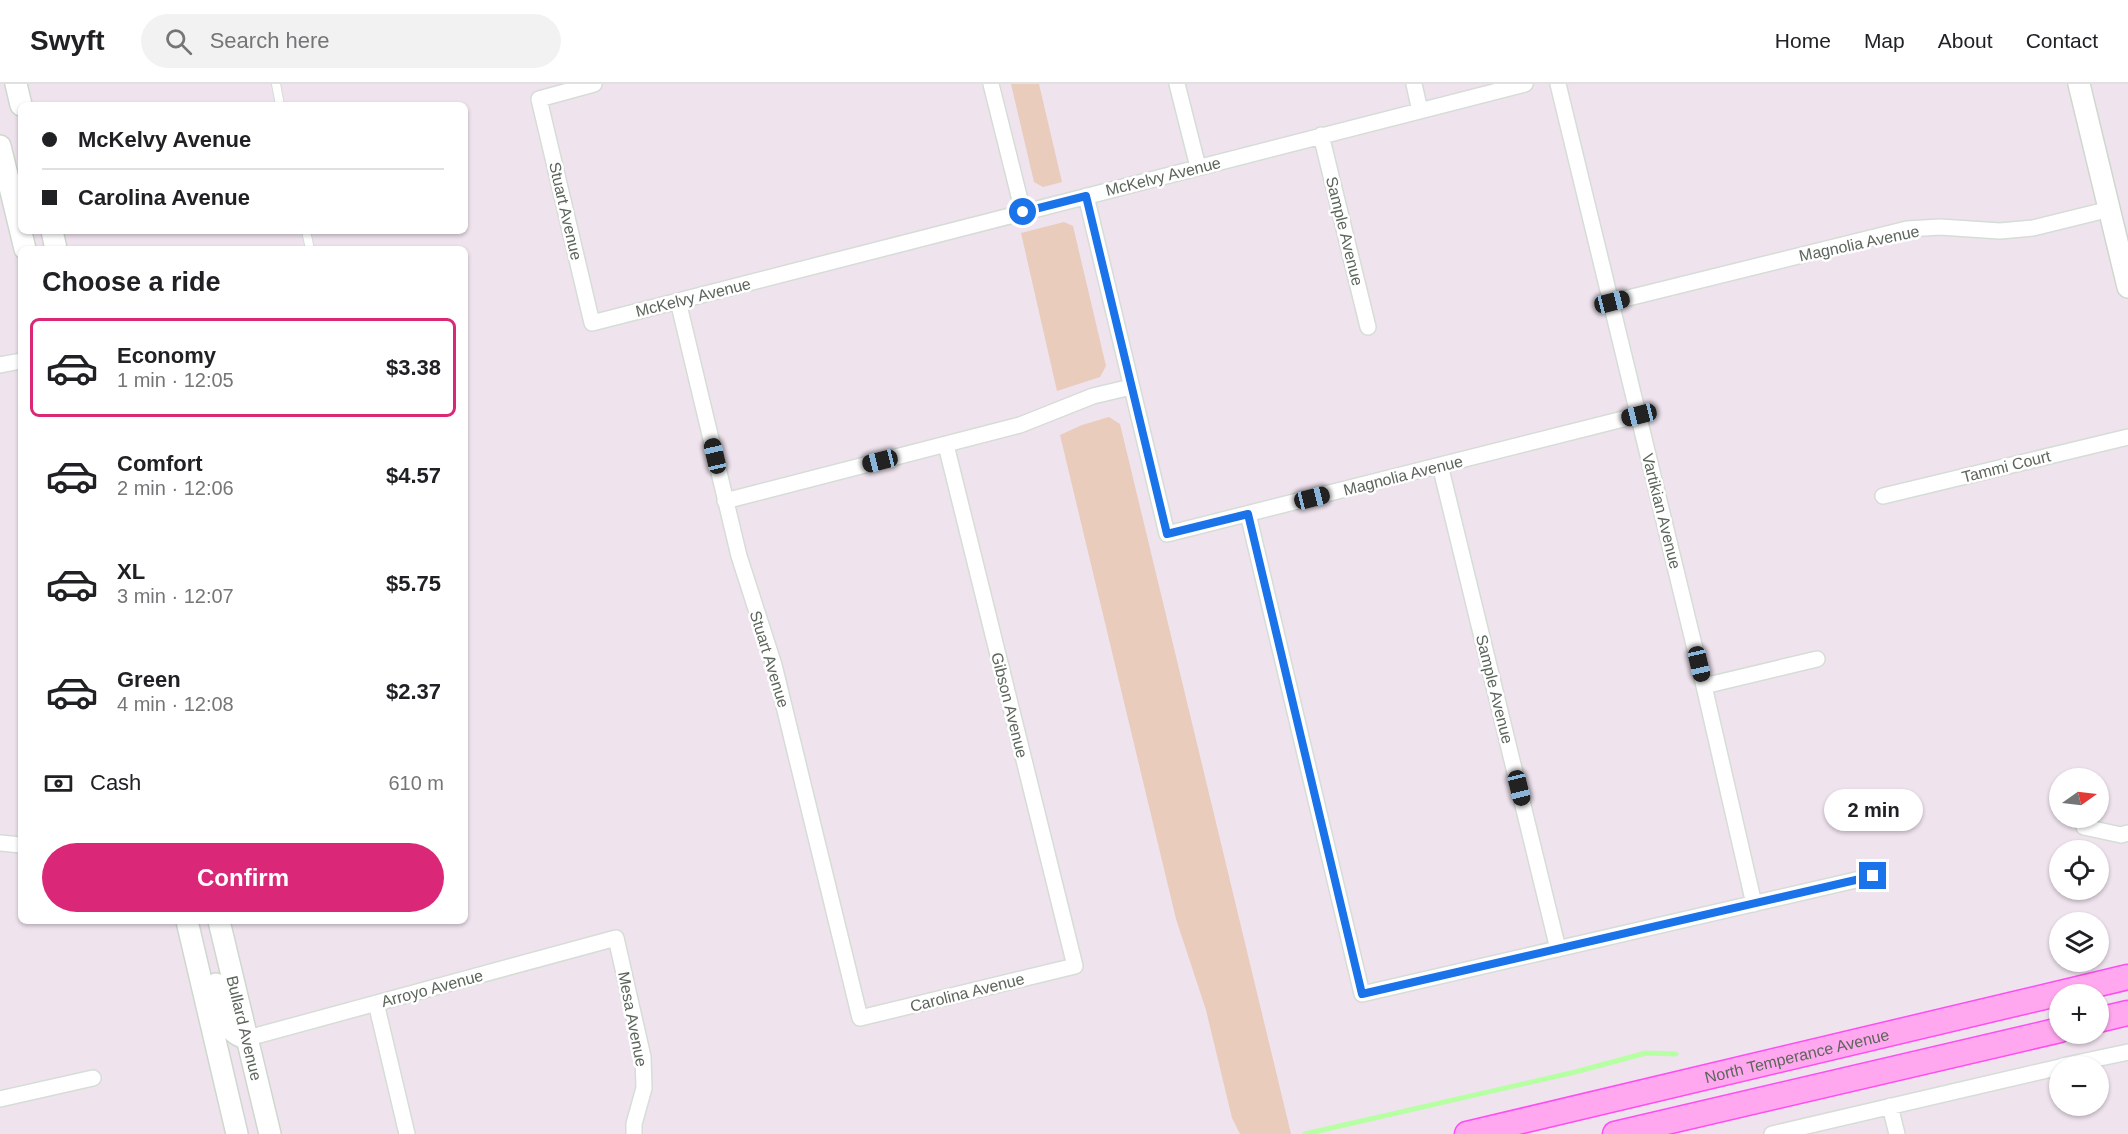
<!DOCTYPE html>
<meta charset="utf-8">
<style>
:root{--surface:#fff;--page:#f2f2f2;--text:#202124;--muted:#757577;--line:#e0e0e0;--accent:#db2777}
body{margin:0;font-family:Arial,sans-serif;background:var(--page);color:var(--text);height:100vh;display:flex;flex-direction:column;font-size:22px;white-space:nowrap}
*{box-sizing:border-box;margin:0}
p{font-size:20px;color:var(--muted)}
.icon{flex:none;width:33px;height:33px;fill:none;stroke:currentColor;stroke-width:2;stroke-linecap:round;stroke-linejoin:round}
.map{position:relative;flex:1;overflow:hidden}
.sheet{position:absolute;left:18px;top:162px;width:450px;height:678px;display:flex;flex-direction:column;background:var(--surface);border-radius:9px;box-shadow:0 2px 4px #0004}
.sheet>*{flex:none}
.banner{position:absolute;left:18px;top:18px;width:450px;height:132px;border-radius:9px;box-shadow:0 2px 4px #0004;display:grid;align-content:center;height:132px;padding:0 24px;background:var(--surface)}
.needle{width:39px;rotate:76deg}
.controls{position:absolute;left:2049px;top:684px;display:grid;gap:12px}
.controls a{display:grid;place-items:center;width:60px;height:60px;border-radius:50%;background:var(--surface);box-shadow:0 2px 4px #0004;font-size:30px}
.end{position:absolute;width:27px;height:27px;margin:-14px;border:8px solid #1a73e8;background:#fff;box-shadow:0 0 0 3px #fff}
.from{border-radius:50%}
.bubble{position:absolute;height:42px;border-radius:21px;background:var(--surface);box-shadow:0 2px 4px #0004;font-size:20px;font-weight:700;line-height:42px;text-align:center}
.car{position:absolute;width:18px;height:36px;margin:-18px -9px;border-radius:8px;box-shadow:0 0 4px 2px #0007;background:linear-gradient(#222 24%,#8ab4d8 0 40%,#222 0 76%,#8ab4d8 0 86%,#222 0)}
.banner b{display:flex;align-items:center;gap:21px;height:57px;font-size:22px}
.banner b+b{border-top:2px solid var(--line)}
.banner i{width:15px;height:15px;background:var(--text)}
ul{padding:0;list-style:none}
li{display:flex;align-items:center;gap:18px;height:99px;margin:0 12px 9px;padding:0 12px;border:3px solid transparent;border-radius:9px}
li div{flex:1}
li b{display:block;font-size:22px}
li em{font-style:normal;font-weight:700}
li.current{border-color:var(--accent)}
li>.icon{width:54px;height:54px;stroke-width:1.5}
h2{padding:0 24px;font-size:27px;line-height:72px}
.pay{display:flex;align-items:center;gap:15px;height:66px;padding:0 24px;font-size:22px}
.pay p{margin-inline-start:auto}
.action{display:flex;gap:12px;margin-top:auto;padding:12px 24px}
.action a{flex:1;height:69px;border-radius:36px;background:var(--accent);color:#fff;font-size:24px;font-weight:700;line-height:69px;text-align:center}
header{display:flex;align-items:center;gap:36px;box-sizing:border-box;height:84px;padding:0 30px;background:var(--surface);border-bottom:2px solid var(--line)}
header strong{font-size:28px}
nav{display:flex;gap:33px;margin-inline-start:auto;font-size:21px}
.search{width:420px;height:54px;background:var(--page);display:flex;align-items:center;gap:15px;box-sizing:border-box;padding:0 21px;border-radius:33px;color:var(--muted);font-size:22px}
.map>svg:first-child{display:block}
</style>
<header>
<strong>Swyft</strong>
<div class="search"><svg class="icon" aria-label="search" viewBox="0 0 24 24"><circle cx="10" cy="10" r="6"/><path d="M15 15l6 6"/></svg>Search here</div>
<nav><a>Home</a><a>Map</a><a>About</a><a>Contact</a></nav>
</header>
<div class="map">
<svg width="2128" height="1050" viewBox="0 0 2128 1050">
<rect width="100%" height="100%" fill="#efe3ee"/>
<path fill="#e9ccbc" d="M1011 0H1039L1062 98 1043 103 1034 98Z
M1064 138 1073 142 1106 282 1100 293 1057 307 1021 149Z
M1109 333 1120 340 1291 1050H1240L1232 1034 1206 926 1176 835 1060 351 1082 341Z"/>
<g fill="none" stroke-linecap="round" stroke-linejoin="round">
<path stroke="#b7ffa3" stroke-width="5" d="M1305 1050 1575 988 1646 969 1676 970"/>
<defs>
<path id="lane" d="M276 0 280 21
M306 147 310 165"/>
<path id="street" d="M594 0 539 15 592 239 1525 0
M991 0 1023 128
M1177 0 1198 83
M1414 0 1420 27
M1558 0 1704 602 1754 820
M1321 51 1368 243
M1086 112 1167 450 1639 331
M678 217 739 472 774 581 860 934 1075 882 946 361
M1612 218 1907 145 1940 143 2000 147 2033 144 2110 125
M0 281 21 277
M1440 381 1558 865
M1883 412 2128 353
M725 417 1020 341 1093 312 1131 303
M1248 430 1362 910 1873 792
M1704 602 1817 575
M2084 743 2121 751 2128 749
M0 759 21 761
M376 919 407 1050
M248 954 616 854 643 973 644 1004 634 1040V1050
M2062 982 2128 968
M0 1015 93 994
M1890 1022 1897 1050
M1772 1050 2060 983"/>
<g id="secondary">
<path d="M16 0 21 21"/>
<path d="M2079 0 2128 203"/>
<path d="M0 62 25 165"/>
<path d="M52 147 56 165"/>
<path d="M187 837 237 1050"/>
<path id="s1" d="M219 837 270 1050"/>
<path d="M216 900C221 920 223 951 248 954"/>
</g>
<g id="primary">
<path d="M2098 936 2128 929"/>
<path id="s2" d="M1467 1050 2128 893"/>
<path d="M1615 1050 2060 946"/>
</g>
</defs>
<use href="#lane" stroke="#d6ddd6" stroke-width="10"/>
<use href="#street" stroke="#d6ddd6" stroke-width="18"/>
<use href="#secondary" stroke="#ced8cd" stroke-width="24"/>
<use href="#primary" stroke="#ff4cf3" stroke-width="27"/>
<use href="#lane" stroke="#fff" stroke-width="8"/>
<use href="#street" stroke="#fff" stroke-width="15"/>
<use href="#secondary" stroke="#fff" stroke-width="21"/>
<use href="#primary" stroke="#ffa8ef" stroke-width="24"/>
</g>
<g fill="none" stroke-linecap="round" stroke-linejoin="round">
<path stroke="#1a73e8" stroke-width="8" d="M1023 128 1086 112 1167 450 1248 430 1362 910 1873 792"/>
</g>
<g text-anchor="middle" stroke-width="5" stroke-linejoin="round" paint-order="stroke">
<g font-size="16" fill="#5c655b" stroke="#fff">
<text transform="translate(1163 92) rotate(-14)" y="6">McKelvy Avenue</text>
<text transform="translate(566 127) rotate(77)" y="6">Stuart Avenue</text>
<text transform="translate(1345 147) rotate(76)" y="6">Sample Avenue</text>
<text transform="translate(1859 159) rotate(-12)" y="6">Magnolia Avenue</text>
<text transform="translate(693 213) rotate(-14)" y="6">McKelvy Avenue</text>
<text transform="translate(2006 382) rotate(-14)" y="6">Tammi Court</text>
<text transform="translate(1403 391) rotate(-14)" y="6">Magnolia Avenue</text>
<text transform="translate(1662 427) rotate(76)" y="6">Vartikian Avenue</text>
<text transform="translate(770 575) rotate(73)" y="6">Stuart Avenue</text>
<text transform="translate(1495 605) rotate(76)" y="6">Sample Avenue</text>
<text transform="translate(1010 621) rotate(76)" y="6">Gibson Avenue</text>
<text transform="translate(432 904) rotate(-15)" y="6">Arroyo Avenue</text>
<text transform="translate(967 908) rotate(-14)" y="6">Carolina Avenue</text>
<text transform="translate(633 935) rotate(79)" y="6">Mesa Avenue</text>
<text dy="6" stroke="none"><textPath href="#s1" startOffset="110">Bullard Avenue</textPath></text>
<text dy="6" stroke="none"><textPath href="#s2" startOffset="339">North Temperance Avenue</textPath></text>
</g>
</g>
</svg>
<div class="controls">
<a><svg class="needle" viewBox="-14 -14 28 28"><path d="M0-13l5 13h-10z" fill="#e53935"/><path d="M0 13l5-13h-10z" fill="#757577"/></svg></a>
<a><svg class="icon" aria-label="locate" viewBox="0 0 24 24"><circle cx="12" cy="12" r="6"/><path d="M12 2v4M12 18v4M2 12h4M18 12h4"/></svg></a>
<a><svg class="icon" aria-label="layers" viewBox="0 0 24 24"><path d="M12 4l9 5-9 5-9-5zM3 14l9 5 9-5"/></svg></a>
<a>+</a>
<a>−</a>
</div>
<i class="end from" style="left:1023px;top:128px"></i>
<i class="end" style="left:1873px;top:792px"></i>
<div class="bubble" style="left:1824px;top:705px;width:99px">2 min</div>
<i class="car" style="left:1612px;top:218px;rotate:76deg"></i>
<i class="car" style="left:1639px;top:331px;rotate:256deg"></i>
<i class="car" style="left:715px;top:372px;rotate:347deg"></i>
<i class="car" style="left:880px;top:377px;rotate:256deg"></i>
<i class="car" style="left:1312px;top:414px;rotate:76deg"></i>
<i class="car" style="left:1699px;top:580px;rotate:167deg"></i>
<i class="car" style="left:1519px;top:704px;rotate:166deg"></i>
<div class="banner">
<b><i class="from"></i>McKelvy Avenue</b>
<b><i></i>Carolina Avenue</b>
</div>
<section class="sheet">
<h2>Choose a ride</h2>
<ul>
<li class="current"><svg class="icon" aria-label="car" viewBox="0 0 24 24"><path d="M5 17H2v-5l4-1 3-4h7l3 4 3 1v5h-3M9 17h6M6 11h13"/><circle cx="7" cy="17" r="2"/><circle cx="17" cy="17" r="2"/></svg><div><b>Economy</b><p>1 min · 12:05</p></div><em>$3.38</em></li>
<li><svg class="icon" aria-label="car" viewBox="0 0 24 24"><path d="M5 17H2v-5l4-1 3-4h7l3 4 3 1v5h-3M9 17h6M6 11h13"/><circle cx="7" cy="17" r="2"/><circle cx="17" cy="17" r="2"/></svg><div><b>Comfort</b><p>2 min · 12:06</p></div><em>$4.57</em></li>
<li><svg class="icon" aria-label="car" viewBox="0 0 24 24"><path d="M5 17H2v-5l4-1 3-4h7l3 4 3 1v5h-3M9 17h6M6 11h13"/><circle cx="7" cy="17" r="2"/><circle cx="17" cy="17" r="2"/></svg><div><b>XL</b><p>3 min · 12:07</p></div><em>$5.75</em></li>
<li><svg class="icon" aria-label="car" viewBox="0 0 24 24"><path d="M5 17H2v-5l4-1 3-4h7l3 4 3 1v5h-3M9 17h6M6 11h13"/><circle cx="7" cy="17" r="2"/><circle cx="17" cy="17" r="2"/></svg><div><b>Green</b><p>4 min · 12:08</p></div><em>$2.37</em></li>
</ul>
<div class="pay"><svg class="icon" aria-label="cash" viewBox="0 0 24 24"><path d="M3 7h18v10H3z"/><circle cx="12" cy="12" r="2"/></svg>Cash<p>610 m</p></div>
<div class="action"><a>Confirm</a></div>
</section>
</div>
